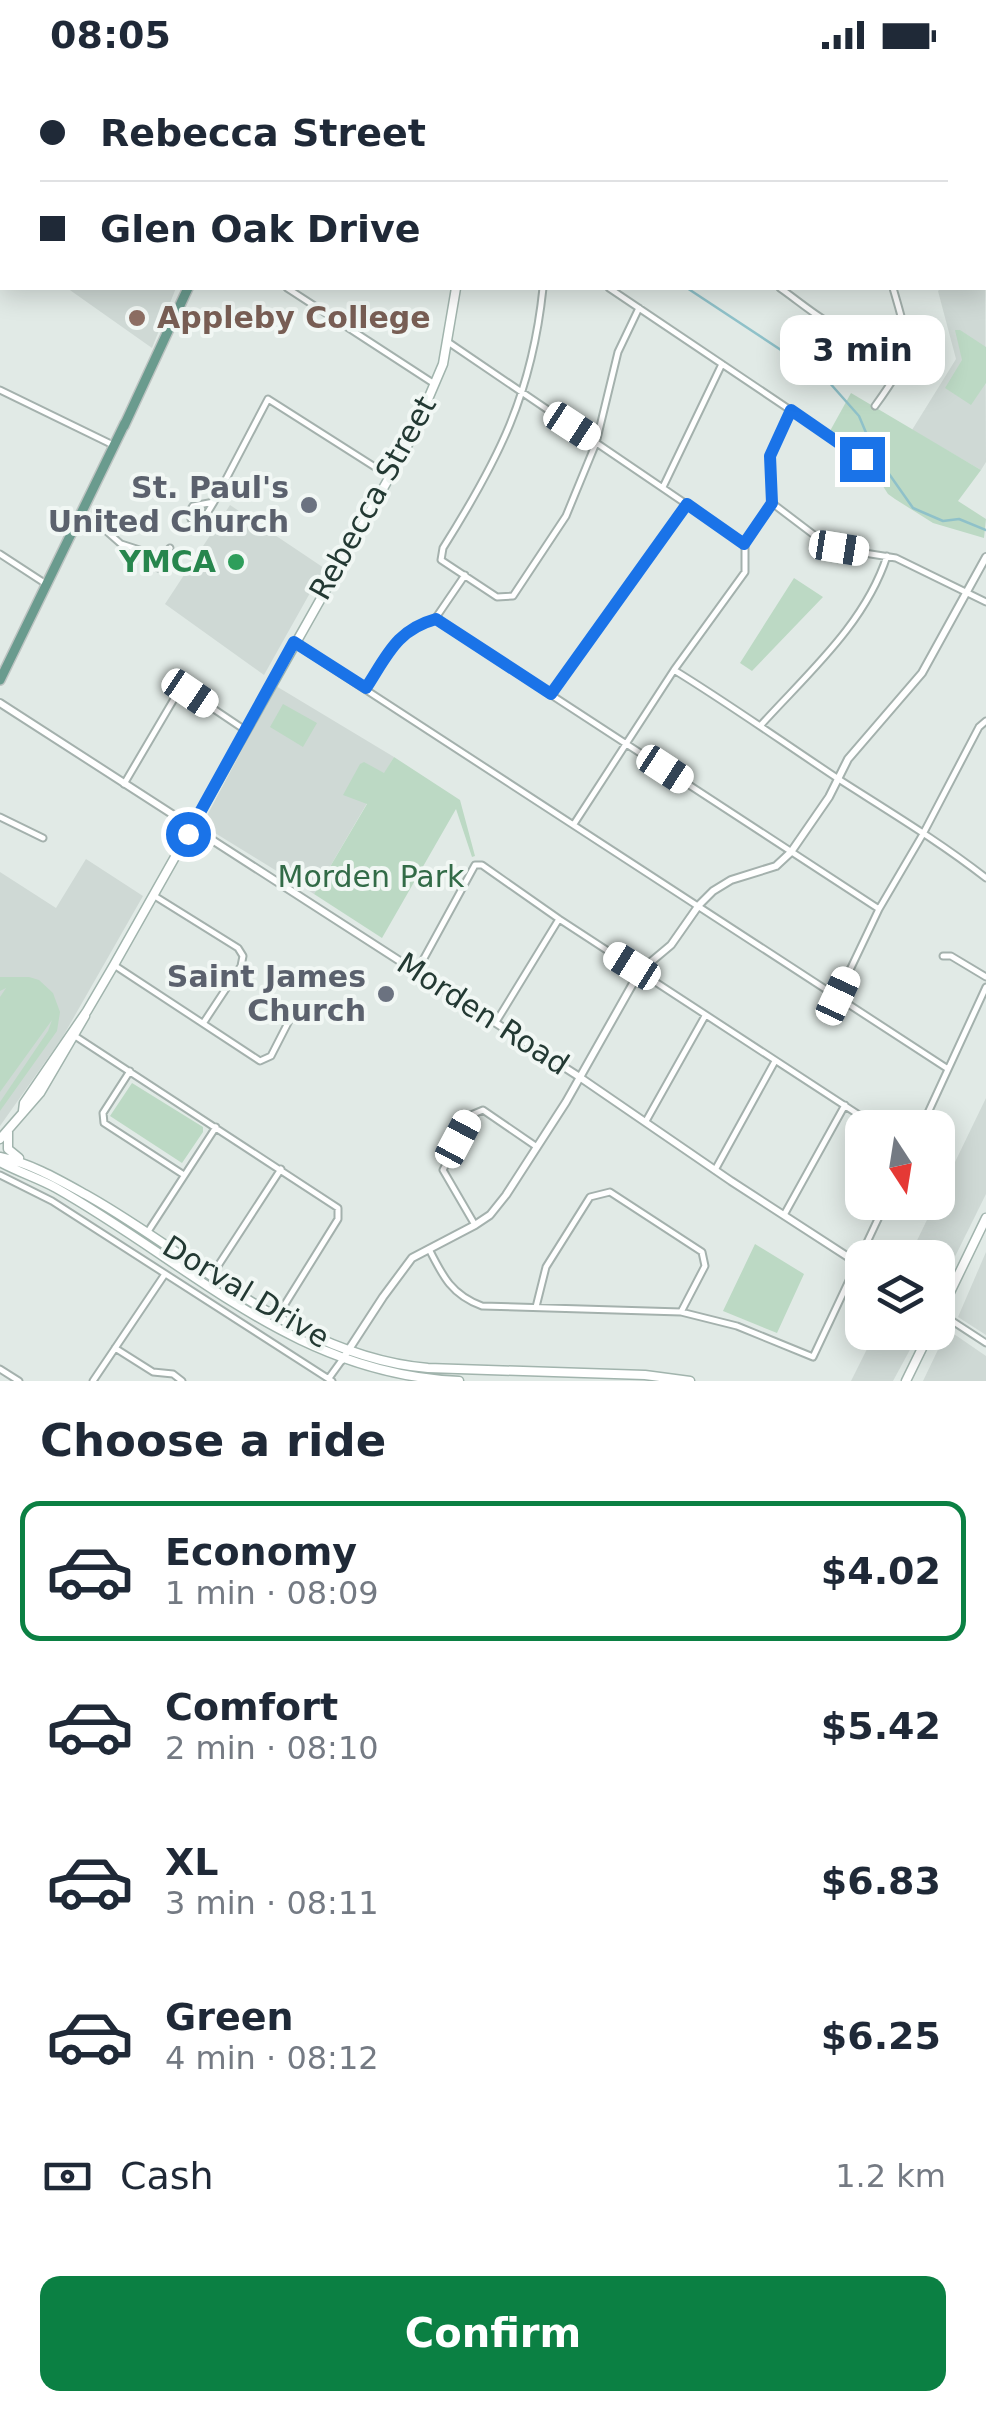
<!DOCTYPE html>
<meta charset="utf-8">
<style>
:root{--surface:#fff;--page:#f2f2f3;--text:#1f2937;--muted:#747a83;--line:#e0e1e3;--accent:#0b8043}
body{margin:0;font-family:"DejaVu Sans",sans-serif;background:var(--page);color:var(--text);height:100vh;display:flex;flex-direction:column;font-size:38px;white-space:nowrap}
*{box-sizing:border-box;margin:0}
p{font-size:32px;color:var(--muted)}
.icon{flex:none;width:55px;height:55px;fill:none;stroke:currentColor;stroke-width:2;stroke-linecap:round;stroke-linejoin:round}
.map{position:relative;height:1311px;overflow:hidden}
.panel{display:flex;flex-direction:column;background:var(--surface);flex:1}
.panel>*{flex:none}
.banner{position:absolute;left:0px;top:0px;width:988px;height:220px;box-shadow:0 5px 25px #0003;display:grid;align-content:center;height:220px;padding:0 40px;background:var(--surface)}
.needle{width:65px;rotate:168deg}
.controls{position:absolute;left:845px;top:1040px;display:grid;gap:20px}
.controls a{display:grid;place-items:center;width:110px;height:110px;border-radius:20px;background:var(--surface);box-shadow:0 5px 25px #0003;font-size:50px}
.end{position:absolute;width:45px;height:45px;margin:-22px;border:12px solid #1a73e8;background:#fff;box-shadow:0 0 0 5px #fff}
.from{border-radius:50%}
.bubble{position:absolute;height:70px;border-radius:20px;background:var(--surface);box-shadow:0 5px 25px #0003;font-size:32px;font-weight:700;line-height:70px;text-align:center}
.car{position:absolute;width:30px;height:60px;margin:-30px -15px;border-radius:12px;box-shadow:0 0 8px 2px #0007;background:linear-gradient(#fff 24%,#345 0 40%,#fff 0 76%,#345 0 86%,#fff 0)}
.banner b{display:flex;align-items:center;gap:35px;height:95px;font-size:38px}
.banner b+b{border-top:2px solid var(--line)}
.banner i{width:25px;height:25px;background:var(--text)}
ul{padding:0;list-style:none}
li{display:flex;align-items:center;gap:30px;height:140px;margin:0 20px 15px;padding:0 20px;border:5px solid transparent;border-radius:20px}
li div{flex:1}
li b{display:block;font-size:38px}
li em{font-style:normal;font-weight:700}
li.selected{border-color:var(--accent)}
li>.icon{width:90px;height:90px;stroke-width:1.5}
h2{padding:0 40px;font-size:45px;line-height:120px}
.pay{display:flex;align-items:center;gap:25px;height:110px;padding:0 40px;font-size:38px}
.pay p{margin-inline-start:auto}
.primary-button{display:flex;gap:20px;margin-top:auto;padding:20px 40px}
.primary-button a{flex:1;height:115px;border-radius:20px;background:var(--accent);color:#fff;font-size:40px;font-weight:700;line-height:115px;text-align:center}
.status{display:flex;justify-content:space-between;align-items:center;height:70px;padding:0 50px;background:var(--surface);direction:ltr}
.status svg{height:28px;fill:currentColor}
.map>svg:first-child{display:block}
</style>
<div class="status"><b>08:05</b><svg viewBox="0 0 49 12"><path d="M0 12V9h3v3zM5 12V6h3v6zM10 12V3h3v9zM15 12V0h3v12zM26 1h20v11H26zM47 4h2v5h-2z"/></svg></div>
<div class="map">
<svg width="986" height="1311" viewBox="0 0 986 1311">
<rect width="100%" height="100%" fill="#e1eae6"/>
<path fill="#cfd9d5" d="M0 0H270L2 2V165Z
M985 194 986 392 981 400 912 360 956 289 938 221 941 218H985Z
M67 218H176L152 278Z
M230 435 324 498 264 605 165 534Z
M276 616 394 687 314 824 202 755Z
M86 789 143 826 62 968 0 1056V802L56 838Z
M986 1028V1124L938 1221V1188L909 1187Z
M986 1182V1265L958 1247Z
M951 1262 986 1286V1311H923L946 1263Z
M875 1263H919L893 1311H851Z"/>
<path fill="#bcd9c4" d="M955 260H960L986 277V313L971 335 945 318 962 290Z
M851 323 981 400 958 431 986 449 984 468 933 453 895 429 888 424 860 380 830 361Z
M794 508 823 527 752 601 740 593Z
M283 634 317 653 303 677 270 657Z
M394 687 460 730 475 786 472 787 456 739 382 868 314 824 367 734 343 725 360 694 364 692 384 703Z
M0 907H29L39 910 53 923 60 942 57 961 0 1041V1032L48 961 52 950 0 1022V927L6 918 0 921Z
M132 1013 203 1057V1062L182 1093 110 1046Z
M755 1174 804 1204 777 1263 723 1241Z"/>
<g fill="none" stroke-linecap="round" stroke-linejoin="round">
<path stroke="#8fc1c9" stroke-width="2.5" d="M626 0 628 2
M687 218 828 311 859 346 875 384 913 438 943 451 959 449 986 460"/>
<defs>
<path id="minor" d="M292 0 298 2
M577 0 581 2
M488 2 489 0
M674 2 675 0
M287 218 433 313
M543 218C532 324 499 389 443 478L441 490 497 527 513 526 566 446 596 373 618 282 639 238
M609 218 863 389
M780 218C825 250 846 276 905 258
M448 272 745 474
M0 320 113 375
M875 336C913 283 911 279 893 218
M663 417 722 294
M214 432 268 329 389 406
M214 432 203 450 191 449 189 442 193 436Z
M772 433 822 471 839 479 896 488 986 532
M82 448 104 459 121 474 161 487
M0 484 46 514
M158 498 161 487 170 478
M435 549 879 839
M294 573 948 999
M674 600C731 635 784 673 840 710 890 742 940 772 986 808
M366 618C387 586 396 560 435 549L465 505
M551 624 686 435
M761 655C808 603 865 554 887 486
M124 714 174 629 190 623 245 660
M0 747 43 768
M574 754 674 600 745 502V474L772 433 770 385 791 340
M153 825 238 878 243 886 241 896 204 952
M943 886H951L986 907
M114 895 260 991 271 986 291 947
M417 901 475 795H482L559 849 879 1058
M838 925 879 839 923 764 979 657 986 651
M496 952 559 849
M75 966 338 1138V1149L277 1247
M130 1001 103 1043 104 1053 184 1105
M646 1051 705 946
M921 1058 986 917
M715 1100 774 993
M0 1105 52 1131 332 1311
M784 1145 845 1035
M475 1155 443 1100 471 1045 483 1040 537 1077
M147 1163 216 1057
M429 1179C443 1207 452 1225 482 1236L681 1242 737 1256 813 1287 886 1132
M212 1205 281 1099
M536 1237 546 1197 590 1127 610 1122 702 1182 705 1196 681 1242
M940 1243 986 1273
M115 1278 153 1302 173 1304 182 1311
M0 1299 19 1311
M329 1308 342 1290
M93 1311 165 1204"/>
<path id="tertiary" d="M710 0 714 2
M985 16 986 14
M985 182 986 183
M0 633 578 1006 731 1111 862 1196
M342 1290 383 1227 412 1188 475 1155 490 1145 506 1125 566 1032 640 901 671 875 699 835 713 821 731 810 776 796 791 782 829 727 848 689 922 603 986 487"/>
<path id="secondary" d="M427 0 428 2
M23 1041 24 1033 87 941 114 895 411 369 443 294 456 218
M8 1062V1079L19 1088
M0 1069 40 1023 85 946
M0 1087C33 1094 61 1111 90 1127 199 1189 298 1287 428 1298L645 1305 690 1311
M0 1092C18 1102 38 1108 56 1118 191 1194 294 1304 459 1311
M938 1247 986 1148
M906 1311 930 1262"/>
<path id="primary" d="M281 2 282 0
M124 356 188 218
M0 610 125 353"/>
</defs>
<use href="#minor" stroke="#a4b1ad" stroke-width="9"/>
<use href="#tertiary" stroke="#a4b1ad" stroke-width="10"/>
<use href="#secondary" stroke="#a1b4ad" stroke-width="11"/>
<use href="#primary" stroke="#bdc4c2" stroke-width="12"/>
<use href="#minor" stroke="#fff" stroke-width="5"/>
<use href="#tertiary" stroke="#fff" stroke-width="6"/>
<use href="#secondary" stroke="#fff" stroke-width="8"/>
<use href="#primary" stroke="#6a9b8e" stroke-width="9"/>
</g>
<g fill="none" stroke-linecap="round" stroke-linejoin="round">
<path stroke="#1a73e8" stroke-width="12" d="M188 764 294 572 366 618C387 586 396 560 436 549L551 624 687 434 744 474 772 433 770 386 791 340 862 389"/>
</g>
<circle fill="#8d6e63" stroke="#f1f7f4" stroke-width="4" cx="137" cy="248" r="10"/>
<g fill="#6b7280" stroke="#f1f7f4" stroke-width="4">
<circle cx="309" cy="435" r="10"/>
<circle cx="386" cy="924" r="10"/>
</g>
<circle fill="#2e9e5b" stroke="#f1f7f4" stroke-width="4" cx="236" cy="492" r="10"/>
<g text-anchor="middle" stroke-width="8" stroke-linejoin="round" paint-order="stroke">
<g font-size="30" font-weight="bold" fill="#785e54" stroke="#f1f7f4" text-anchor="start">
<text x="157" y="258">Appleby College</text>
</g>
<g font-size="30" font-weight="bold" fill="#5b616d" stroke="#f1f7f4" text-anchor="end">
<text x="289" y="428">St. Paul's<tspan x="289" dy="34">United Church</tspan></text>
<text x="366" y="917">Saint James<tspan x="366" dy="34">Church</tspan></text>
</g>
<g font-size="30" fill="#233933" stroke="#f1f7f4">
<text transform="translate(373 428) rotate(-61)" y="10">Rebecca Street</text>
<text transform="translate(483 944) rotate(33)" y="10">Morden Road</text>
<text transform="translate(246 1222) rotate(31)" y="10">Dorval Drive</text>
</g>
<g font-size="30" font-weight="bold" fill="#27864d" stroke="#f1f7f4" text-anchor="end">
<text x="216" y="502">YMCA</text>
</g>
<g font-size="30" fill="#326b47" stroke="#f1f7f4">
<text x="371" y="817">Morden Park</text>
</g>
</g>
</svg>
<div class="controls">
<a><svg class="needle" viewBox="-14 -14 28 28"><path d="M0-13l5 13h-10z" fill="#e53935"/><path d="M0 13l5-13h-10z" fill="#747a83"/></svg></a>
<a><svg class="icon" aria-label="layers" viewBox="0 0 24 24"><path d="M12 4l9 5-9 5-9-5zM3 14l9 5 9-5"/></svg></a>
</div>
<i class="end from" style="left:188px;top:764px"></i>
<i class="end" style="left:862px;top:389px"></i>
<div class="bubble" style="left:780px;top:245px;width:165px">3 min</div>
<i class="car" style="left:572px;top:356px;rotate:123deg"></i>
<i class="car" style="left:839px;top:478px;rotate:99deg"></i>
<i class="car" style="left:190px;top:623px;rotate:124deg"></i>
<i class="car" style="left:665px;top:699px;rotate:123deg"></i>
<i class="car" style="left:632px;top:896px;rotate:302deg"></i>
<i class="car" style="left:838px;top:926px;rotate:25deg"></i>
<i class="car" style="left:458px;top:1069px;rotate:28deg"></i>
<div class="banner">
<b><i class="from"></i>Rebecca Street</b>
<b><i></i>Glen Oak Drive</b>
</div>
</div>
<section class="panel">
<h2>Choose a ride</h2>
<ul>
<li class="selected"><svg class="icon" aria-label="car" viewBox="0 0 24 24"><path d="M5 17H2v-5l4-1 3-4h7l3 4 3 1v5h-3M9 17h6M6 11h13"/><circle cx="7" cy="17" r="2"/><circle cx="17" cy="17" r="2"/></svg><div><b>Economy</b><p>1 min · 08:09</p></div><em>$4.02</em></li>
<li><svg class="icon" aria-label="car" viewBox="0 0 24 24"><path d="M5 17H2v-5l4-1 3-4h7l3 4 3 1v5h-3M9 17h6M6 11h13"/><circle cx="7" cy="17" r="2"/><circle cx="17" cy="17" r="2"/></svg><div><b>Comfort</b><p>2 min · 08:10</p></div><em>$5.42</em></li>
<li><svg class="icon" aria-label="car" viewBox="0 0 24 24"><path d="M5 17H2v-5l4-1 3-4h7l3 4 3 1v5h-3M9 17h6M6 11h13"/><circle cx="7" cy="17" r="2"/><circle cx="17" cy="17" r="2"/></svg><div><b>XL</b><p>3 min · 08:11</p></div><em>$6.83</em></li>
<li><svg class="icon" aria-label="car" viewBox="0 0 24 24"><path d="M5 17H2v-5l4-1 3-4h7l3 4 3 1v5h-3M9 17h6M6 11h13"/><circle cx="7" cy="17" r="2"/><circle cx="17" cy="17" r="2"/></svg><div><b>Green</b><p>4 min · 08:12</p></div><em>$6.25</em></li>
</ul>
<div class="pay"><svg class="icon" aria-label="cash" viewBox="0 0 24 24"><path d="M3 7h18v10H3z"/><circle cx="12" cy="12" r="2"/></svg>Cash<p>1.2 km</p></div>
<div class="primary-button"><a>Confirm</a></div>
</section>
